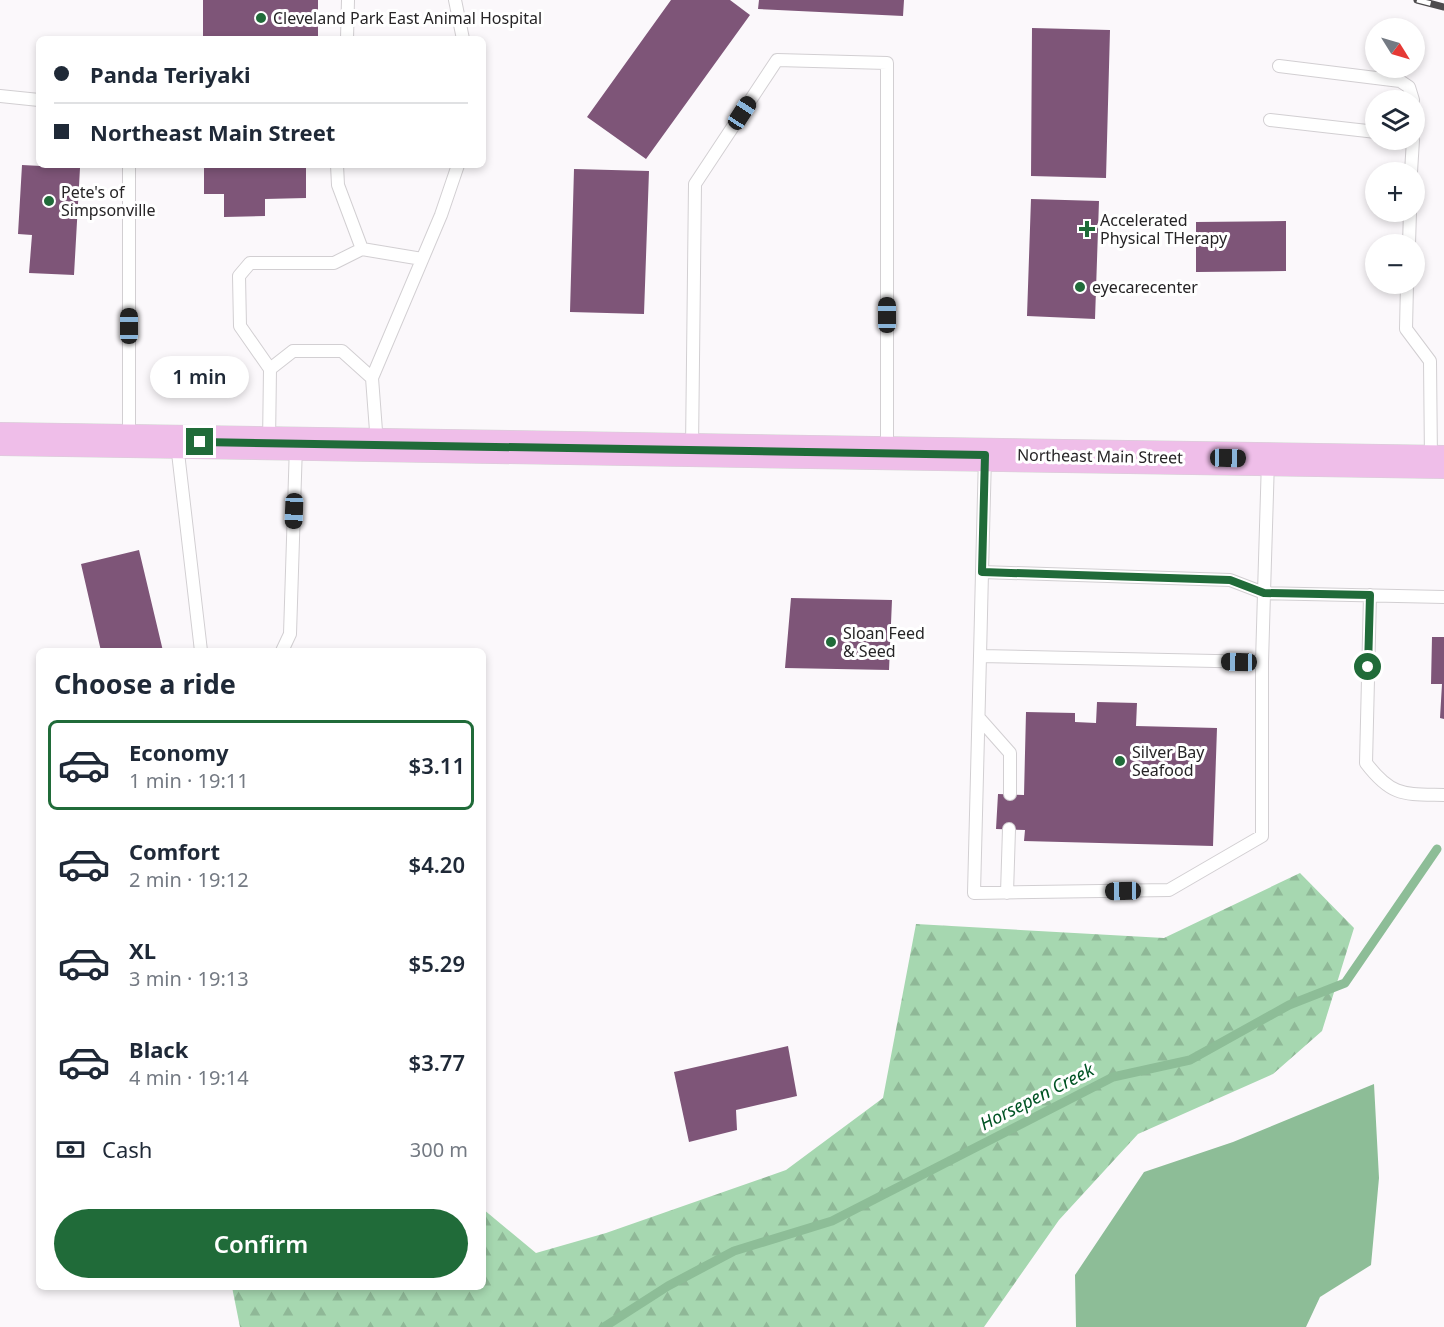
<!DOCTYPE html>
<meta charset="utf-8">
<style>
:root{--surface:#fff;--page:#f2f2f3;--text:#1f2937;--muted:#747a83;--line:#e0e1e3;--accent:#206b39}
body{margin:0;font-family:"Noto Sans",sans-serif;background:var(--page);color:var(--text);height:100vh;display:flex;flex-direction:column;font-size:22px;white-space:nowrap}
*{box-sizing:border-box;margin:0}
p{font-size:20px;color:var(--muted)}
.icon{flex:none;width:33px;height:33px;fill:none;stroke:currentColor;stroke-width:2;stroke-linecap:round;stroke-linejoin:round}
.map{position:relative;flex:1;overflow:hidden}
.side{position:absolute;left:36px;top:648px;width:450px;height:642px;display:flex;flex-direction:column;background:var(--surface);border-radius:9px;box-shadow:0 3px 9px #0003}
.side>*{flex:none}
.hud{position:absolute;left:36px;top:36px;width:450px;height:132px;border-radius:9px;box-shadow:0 3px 9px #0003;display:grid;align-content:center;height:132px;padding:0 18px;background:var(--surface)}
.needle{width:39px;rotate:127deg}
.buttons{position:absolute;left:1365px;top:18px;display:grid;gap:12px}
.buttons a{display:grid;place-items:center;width:60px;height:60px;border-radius:50%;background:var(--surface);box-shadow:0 3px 9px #0003;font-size:30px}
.end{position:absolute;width:27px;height:27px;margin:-14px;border:8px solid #206b39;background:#fff;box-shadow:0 0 0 3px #fff}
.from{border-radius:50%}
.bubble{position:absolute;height:42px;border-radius:21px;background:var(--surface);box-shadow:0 3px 9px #0003;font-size:20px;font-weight:600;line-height:42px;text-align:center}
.car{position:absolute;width:18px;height:36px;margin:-18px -9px;border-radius:8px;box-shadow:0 0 4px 2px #0007;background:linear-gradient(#222 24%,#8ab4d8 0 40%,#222 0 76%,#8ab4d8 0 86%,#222 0)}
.hud b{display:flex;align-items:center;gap:21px;height:57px;font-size:22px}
.hud b+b{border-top:2px solid var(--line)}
.hud i{width:15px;height:15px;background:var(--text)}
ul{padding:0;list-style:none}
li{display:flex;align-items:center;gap:18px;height:90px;margin:0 12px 9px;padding:0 6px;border:3px solid transparent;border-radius:9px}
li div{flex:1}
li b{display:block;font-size:22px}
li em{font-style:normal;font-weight:600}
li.on{border-color:var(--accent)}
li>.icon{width:54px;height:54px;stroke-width:1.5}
h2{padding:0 18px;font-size:27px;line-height:72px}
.pay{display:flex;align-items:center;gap:15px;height:66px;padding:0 18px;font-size:22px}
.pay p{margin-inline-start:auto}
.primary-button{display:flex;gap:12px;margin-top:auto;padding:12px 18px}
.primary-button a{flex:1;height:69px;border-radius:36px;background:var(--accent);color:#fff;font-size:24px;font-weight:600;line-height:69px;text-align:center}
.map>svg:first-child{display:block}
</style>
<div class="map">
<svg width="1444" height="1327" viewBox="0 0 1444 1327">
<defs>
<pattern id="forest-firs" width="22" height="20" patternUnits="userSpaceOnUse" patternTransform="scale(1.5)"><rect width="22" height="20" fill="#a6d7b0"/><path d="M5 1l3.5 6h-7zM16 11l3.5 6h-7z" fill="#8fb897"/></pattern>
</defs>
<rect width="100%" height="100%" fill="#fbf8fb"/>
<path fill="url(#forest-firs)" d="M1300 873 1354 928 1322 1031 1273 1074 1138 1134 1059 1220 984 1327H240L232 1287H483V1209L536 1253 606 1233 786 1170 883 1098 916 924 1164 938Z"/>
<path fill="#8dbd97" d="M1374 1084 1379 1178 1371 1265 1320 1297 1306 1327H1076L1075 1275 1144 1172 1233 1142Z"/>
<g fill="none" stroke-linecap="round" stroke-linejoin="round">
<path stroke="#8dbd97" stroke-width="9" d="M604 1327 668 1286 734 1251 832 1221 1113 1077 1190 1060 1289 1005 1345 983 1437 849"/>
</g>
<path fill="#7e5578" d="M203 0H318V36L305 37V39H203Z
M671 0H730L750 15 646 159 587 117Z
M759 0H904L903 16 758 9Z
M1032 28 1110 30 1106 178 1031 176Z
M22 165 80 168 74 275 29 273 32 235 18 234Z
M204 165H306V198L265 199V216L224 217V194H204Z
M574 169 649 171 644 314 570 312Z
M1031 199 1099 201 1095 319 1027 316Z
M1286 221V271L1196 272V222Z
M139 550 163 651H101L81 564Z
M791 598 892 600 889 670 785 668Z
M1432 637H1444V719L1440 718 1442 684H1431Z
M1097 702 1137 703 1136 726 1217 728 1213 846 1024 841 1025 830 996 829 998 794 1024 795 1026 712 1075 713V722L1096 723Z
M788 1046 797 1096 736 1110 737 1130 689 1142 674 1072Z"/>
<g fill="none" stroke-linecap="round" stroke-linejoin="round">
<defs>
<path id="service" d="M455 0 463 39
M347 39 348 0
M1279 66 1400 81 1409 87 1413 100
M0 96 39 100
M1270 120 1376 132
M337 165 338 185 362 249
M1411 172 1413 140
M1409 244 1410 212
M1407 284 1406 329 1430 361 1431 461
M270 369 240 326 239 276 250 263H334L362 249 422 259
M372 378 441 215 458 165
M129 440V165
M269 443 270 369 293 351H342L372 378 377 444
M177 444 201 651
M692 449 695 184 777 60 887 63V451
M1268 460 1264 593 1444 597
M982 572 980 656 1262 662 1264 593 1230 580 982 572 985 456
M1370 595 1366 763C1392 797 1404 794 1444 795
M282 651 290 634 296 445
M980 656 974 893 1169 890 1262 836V662
M979 718 1010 753V794
M1007 893 1009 829"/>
<path id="primary" d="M0 439 1444 462"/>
</defs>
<use href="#service" stroke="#d2cfd2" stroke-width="14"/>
<use href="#primary" stroke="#d4d3d4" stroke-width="34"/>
<use href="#service" stroke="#fff" stroke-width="12"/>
<use href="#primary" stroke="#efbee9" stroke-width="33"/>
<defs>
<path id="rail" d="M1417 0 1444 7"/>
</defs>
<use href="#rail" stroke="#4d4b4d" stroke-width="7"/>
<use href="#rail" stroke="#fff" stroke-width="4.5" stroke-dasharray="14" stroke-linecap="butt"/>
</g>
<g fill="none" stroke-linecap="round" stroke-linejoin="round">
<path stroke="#206b39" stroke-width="8" d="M200 442 985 455 982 572 1230 580 1264 593 1370 595 1368 667"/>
</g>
<g fill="#206b39" stroke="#fff" stroke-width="2">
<circle cx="261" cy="18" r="6"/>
<circle cx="49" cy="201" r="6"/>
<path d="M1084 220h6v6h6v6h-6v6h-6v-6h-6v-6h6z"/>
<circle cx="1080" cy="287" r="6"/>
<circle cx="831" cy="642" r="6"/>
<circle cx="1120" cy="761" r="6"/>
</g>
<g text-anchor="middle" stroke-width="6" stroke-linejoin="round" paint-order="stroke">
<g font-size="16" fill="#262426" stroke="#fff" text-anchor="start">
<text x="273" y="24">Cleveland Park East Animal Hospital</text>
<text x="61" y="198">Pete's of<tspan x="61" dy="18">Simpsonville</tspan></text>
<text x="1100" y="226">Accelerated<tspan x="1100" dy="18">Physical THerapy</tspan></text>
<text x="1092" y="293">eyecarecenter</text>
<text x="843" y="639">Sloan Feed<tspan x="843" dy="18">&amp; Seed</tspan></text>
<text x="1132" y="758">Silver Bay<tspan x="1132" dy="18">Seafood</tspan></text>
</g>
<g font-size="16" fill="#262426" stroke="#fff">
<text transform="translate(1100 456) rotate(1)" y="6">Northeast Main Street</text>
</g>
<g font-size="18" font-style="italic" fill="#005324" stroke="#fff">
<text transform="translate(1037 1097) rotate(-27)" y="6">Horsepen Creek</text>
</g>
</g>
</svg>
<div class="buttons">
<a><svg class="needle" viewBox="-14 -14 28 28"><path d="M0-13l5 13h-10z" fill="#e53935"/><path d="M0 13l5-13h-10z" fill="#747a83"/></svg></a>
<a><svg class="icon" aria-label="layers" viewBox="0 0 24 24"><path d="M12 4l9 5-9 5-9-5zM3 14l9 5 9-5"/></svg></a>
<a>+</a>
<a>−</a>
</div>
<i class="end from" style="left:1368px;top:667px"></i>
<i class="end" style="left:200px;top:442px"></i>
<div class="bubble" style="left:150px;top:356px;width:99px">1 min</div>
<i class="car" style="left:742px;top:113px;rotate:33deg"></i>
<i class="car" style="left:887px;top:315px;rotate:0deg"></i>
<i class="car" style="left:129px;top:326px;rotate:0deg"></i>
<i class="car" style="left:1228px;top:458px;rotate:91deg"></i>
<i class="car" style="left:294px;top:511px;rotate:182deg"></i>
<i class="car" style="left:1239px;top:662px;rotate:271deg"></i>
<i class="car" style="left:1123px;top:891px;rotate:269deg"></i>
<div class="hud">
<b><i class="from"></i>Panda Teriyaki</b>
<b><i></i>Northeast Main Street</b>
</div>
<section class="side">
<h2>Choose a ride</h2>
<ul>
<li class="on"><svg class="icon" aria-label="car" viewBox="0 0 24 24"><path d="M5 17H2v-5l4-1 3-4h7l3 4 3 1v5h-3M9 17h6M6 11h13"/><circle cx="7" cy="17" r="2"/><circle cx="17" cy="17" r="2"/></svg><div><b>Economy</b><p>1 min · 19:11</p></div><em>$3.11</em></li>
<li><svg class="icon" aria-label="car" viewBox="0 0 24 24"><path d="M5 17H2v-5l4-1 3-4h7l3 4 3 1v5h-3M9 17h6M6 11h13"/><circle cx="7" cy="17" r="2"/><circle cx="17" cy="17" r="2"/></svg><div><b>Comfort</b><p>2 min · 19:12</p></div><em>$4.20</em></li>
<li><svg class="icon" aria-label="car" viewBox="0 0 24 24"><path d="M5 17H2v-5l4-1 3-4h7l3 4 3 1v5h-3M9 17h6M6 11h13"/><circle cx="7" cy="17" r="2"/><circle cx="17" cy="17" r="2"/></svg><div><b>XL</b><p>3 min · 19:13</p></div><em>$5.29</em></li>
<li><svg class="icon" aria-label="car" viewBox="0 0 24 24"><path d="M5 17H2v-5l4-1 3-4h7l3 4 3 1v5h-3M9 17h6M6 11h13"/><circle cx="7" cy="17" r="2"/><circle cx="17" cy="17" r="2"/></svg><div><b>Black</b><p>4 min · 19:14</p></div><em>$3.77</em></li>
</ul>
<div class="pay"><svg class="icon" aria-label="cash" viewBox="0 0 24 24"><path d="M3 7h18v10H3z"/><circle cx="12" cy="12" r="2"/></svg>Cash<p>300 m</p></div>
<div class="primary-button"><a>Confirm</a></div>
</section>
</div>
